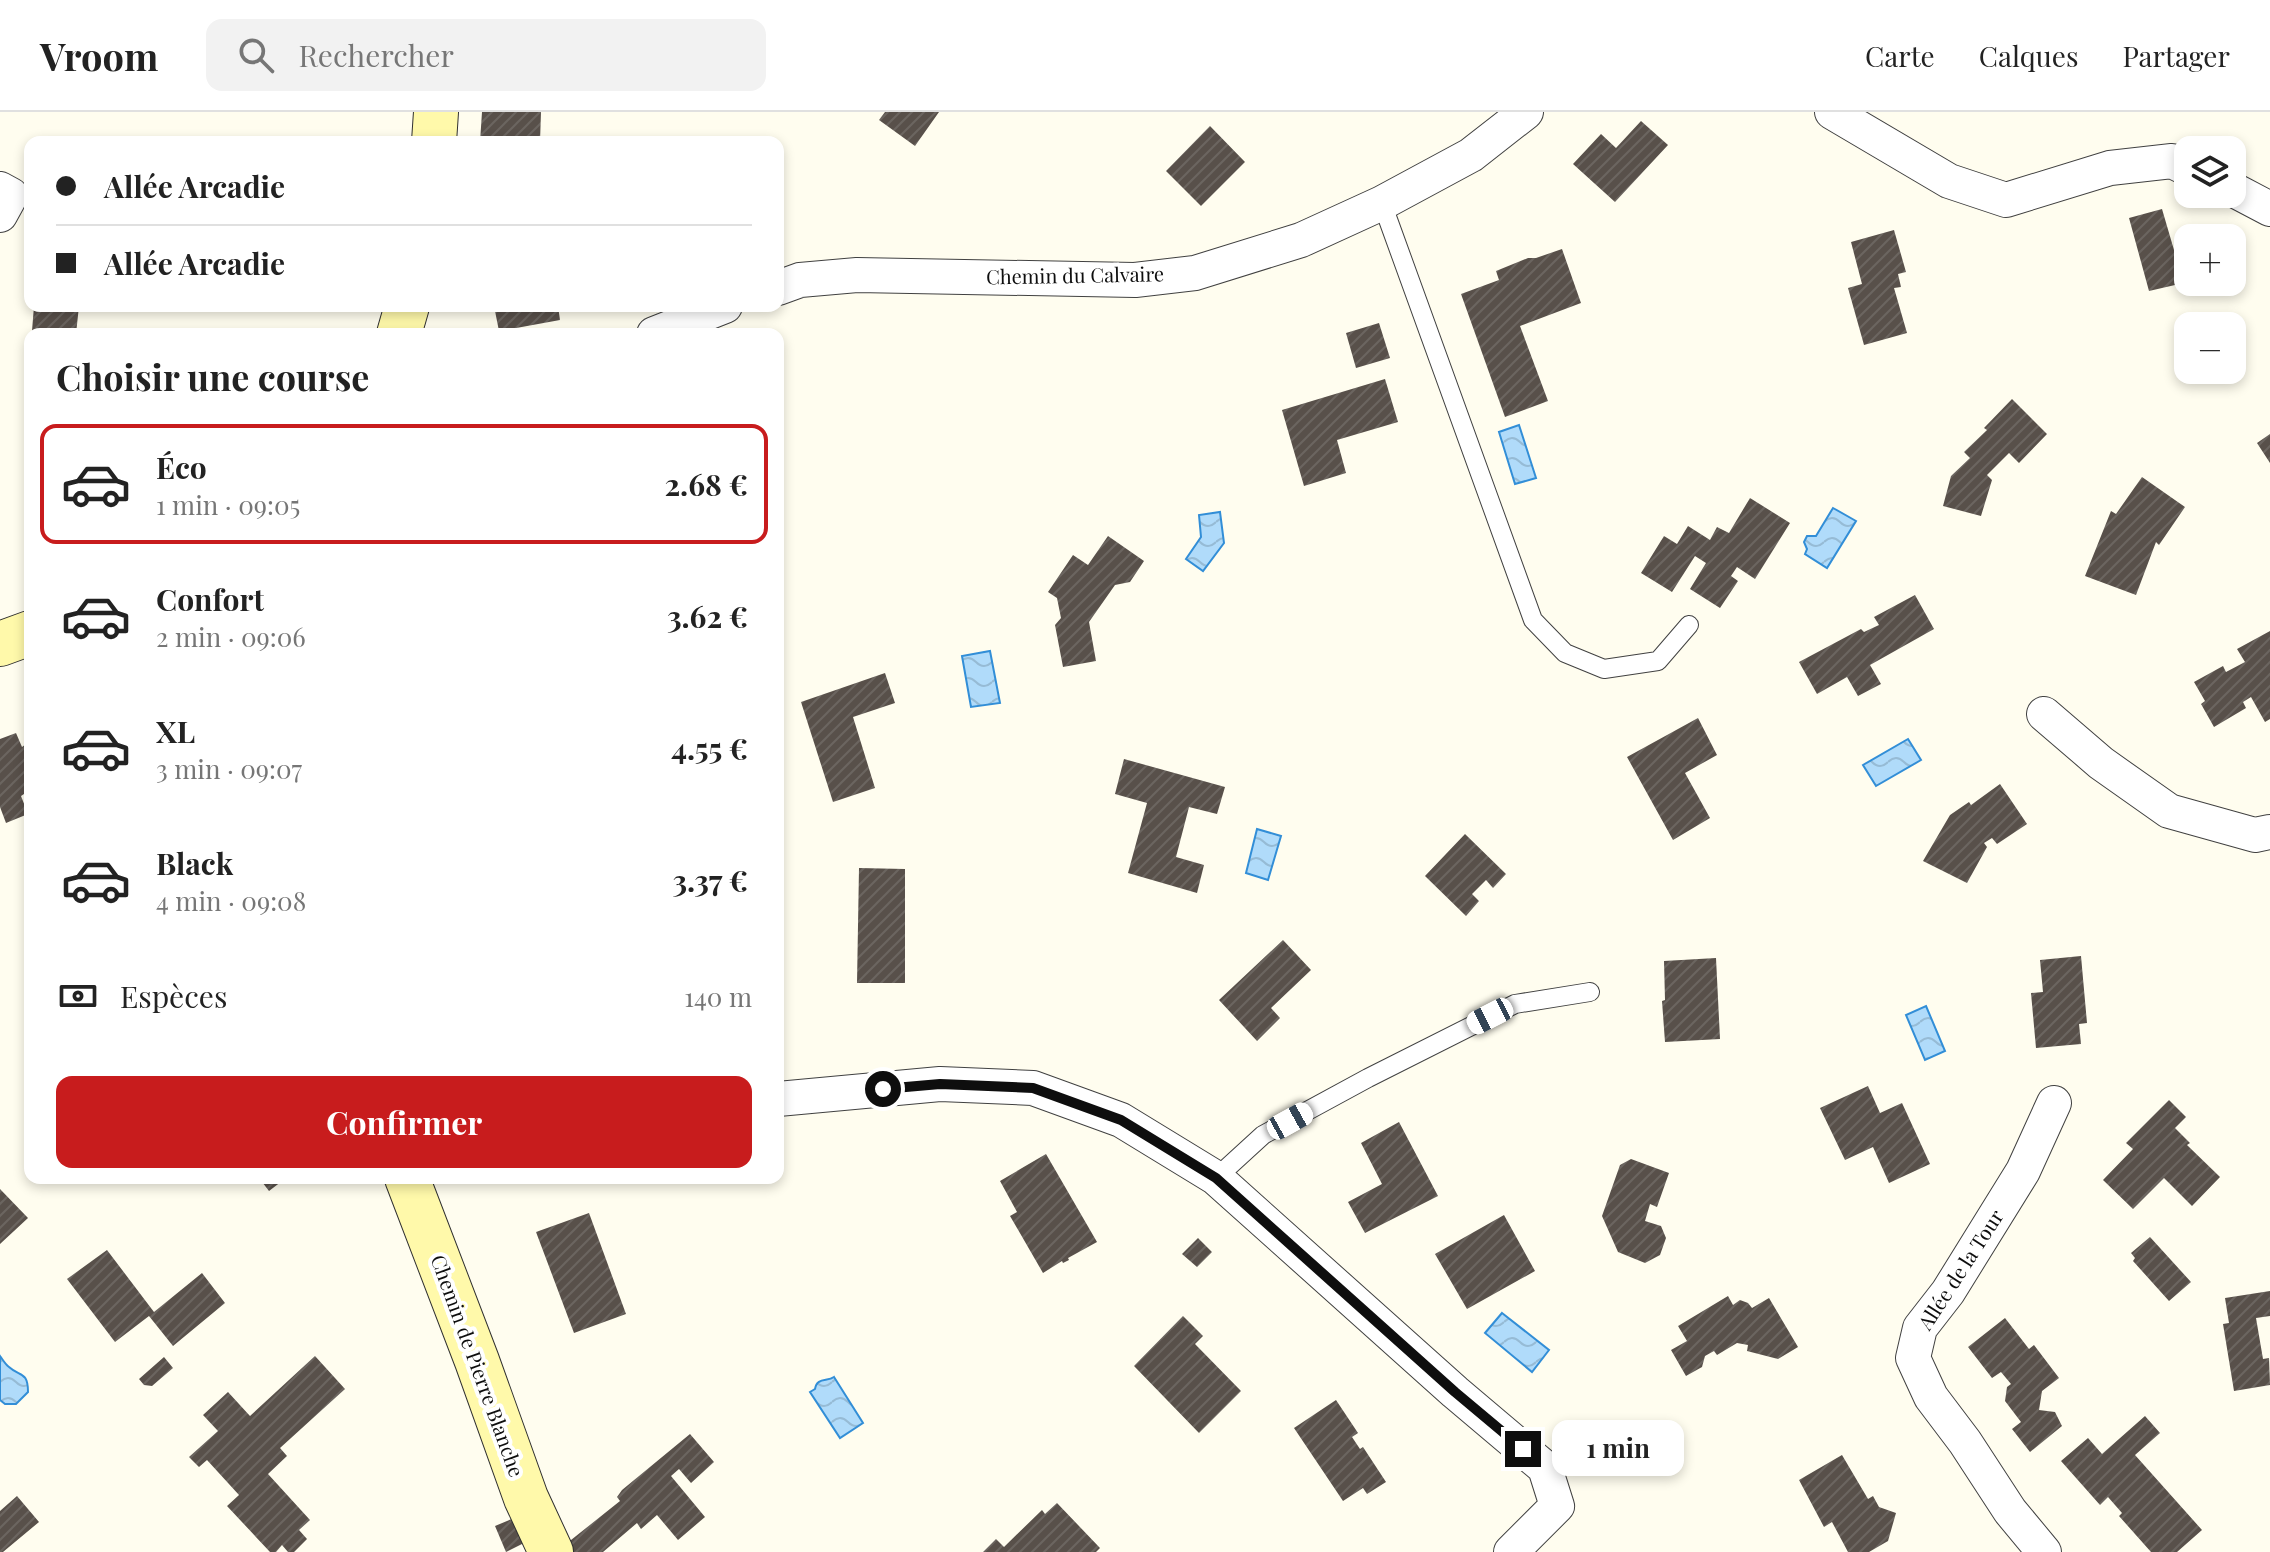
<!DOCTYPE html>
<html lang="fr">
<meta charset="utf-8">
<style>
:root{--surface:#fff;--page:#f2f2f2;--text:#222;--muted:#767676;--line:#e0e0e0;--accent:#c81c1d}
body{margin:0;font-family:"Playfair Display",serif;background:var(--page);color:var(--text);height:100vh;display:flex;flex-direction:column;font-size:30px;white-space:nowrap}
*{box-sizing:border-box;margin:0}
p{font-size:26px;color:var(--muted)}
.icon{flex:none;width:44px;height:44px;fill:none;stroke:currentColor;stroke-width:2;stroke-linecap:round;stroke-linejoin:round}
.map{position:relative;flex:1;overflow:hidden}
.side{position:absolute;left:24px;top:216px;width:760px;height:856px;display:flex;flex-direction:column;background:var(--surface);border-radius:16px;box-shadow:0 4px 12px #0003}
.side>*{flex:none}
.hud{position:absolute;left:24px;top:24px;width:760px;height:176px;border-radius:16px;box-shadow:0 4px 12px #0003;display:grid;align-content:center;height:176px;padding:0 32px;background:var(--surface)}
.buttons{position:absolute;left:2174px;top:24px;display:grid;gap:16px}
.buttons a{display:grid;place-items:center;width:72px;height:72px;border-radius:16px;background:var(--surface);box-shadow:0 4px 12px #0003;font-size:40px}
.end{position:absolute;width:36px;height:36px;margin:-18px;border:10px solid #0e0e0e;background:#fff;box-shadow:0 0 0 4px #fff}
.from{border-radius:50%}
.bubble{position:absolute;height:56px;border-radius:16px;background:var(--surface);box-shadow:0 4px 12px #0003;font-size:26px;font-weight:700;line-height:56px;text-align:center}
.car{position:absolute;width:24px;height:48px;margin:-24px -12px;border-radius:10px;box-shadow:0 0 6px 2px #0007;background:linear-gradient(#fff 24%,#345 0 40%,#fff 0 76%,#345 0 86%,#fff 0)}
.hud b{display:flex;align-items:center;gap:28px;height:76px;font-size:30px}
.hud b+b{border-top:2px solid var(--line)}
.hud i{width:20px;height:20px;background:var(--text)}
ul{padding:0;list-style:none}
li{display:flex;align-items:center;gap:24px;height:120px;margin:0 16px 12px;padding:0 16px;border:4px solid transparent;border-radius:16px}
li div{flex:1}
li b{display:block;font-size:30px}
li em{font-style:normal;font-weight:700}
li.on{border-color:var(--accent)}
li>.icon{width:72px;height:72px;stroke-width:1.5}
h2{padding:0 32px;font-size:36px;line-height:96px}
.pay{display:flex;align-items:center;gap:20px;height:88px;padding:0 32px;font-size:30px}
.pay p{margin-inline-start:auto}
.primary-button{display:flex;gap:16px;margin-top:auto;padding:16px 32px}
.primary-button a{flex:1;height:92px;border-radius:16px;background:var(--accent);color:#fff;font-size:32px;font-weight:700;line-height:92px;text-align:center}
header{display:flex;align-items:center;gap:48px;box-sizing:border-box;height:112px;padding:0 40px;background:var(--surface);border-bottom:2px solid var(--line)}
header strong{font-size:38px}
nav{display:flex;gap:44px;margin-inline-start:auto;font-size:28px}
.search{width:560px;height:72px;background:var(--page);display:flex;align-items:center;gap:20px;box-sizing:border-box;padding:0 28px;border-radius:16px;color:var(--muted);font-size:30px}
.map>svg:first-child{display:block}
</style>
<header>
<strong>Vroom</strong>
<div class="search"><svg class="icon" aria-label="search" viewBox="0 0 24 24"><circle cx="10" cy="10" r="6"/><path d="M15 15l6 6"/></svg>Rechercher</div>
<nav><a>Carte</a><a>Calques</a><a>Partager</a></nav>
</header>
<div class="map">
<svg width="2270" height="1440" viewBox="0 0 2270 1440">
<defs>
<pattern id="water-waves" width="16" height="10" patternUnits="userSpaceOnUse" patternTransform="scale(2)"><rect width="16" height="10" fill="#b0dbfa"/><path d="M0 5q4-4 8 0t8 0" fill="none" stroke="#96bbd5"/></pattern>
<pattern id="building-hatch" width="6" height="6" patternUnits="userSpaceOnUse" patternTransform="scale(2)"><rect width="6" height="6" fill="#58504a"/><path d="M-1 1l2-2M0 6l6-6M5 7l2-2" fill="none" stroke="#6b6560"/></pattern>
</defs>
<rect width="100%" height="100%" fill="#fffdef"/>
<path fill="url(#water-waves)" stroke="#328ed7" stroke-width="2" d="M1519 313 1536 366 1515 372 1499 320Z
M1833 396 1856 409 1827 456 1805 442 1807 437 1804 430 1807 424H1816Z
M1220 400 1224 431 1203 459 1186 447 1201 425 1199 403Z
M990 539 1000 591 971 595 962 544Z
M1908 627 1921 648 1876 674 1863 653Z
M1257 717 1281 724 1268 768 1246 761Z
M1926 894 1945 939 1925 948 1906 903Z
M1502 1201 1549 1238 1532 1260 1485 1221Z
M0 1244C3 1248 5 1252 9 1255 20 1265 28 1259 28 1280L16 1292H5L0 1288Z
M834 1265 863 1311 840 1326 810 1280 815 1277C817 1265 827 1270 834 1265Z"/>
<path fill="url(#building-hatch)" d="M482 0H541L540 30H480Z
M885 0H939L915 34 879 8Z
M1641 9 1668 33 1615 90 1573 52 1601 22 1616 36Z
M1210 14 1245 50 1201 94 1166 59Z
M2162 97 2174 138 2188 134V170L2149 179 2129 106Z
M1894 118 1906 160 1898 162 1901 175 1894 176 1907 221 1864 233 1848 176 1862 172 1851 130Z
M1562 137 1581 191 1520 214 1548 289 1505 305 1461 182 1499 168 1496 159 1528 146H1536Z
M34 194H79L76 222H36L37 219H32Z
M494 194H558L560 208 499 219Z
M1379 211 1390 246 1356 256 1346 221Z
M1385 267 1398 310 1337 328 1346 361 1304 374 1282 298Z
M2012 287 2047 322 2019 351 2009 341 1987 363 1992 368 1981 404 1943 394 1951 364 1970 346 1964 340 1987 318 1984 316Z
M2270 322V351L2257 331Z
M2142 365 2185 395 2159 433 2156 430 2136 483 2085 464 2111 399 2116 402Z
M1750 386 1790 411 1755 467 1737 455 1731 464 1738 469 1720 496 1690 477 1706 451 1695 444 1672 480 1641 461 1664 424 1677 432 1688 414 1710 428 1717 415 1729 421Z
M1108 424 1144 449 1130 470 1115 473 1089 510 1096 549 1063 555 1055 513 1061 506 1057 486 1048 480 1073 443 1088 453Z
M1915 483 1934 517 1870 553 1881 572 1858 584 1847 565 1817 582 1799 550 1861 517 1864 520 1879 513 1874 505Z
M2270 519V607L2265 610 2251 585 2243 590 2246 596 2214 615 2201 592 2205 589 2194 570 2223 554 2226 560 2245 550 2237 537Z
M885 561 895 591 853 605 875 676 833 690 801 590Z
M1698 606 1717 643 1685 661 1710 706 1673 728 1627 645Z
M16 621 22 635 30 629V678L21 684 28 702 6 711 0 695V627Z
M1124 647 1225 675 1217 702 1189 695 1176 745 1204 753 1197 781 1128 761 1147 691 1115 682Z
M2000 672 2027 712 1997 732 1992 726 1984 731 1987 735 1967 771 1923 749 1950 703 1969 690 1971 693Z
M1465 722 1506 762 1493 776 1486 768 1472 782 1479 789 1466 804 1425 764Z
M859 756 905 757V871H857Z
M1283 828 1311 858 1271 896 1280 906 1257 929 1219 888Z
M2081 844 2087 911 2079 912 2081 932 2036 936 2031 881 2043 880 2040 848Z
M1716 846 1720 927 1665 930 1662 889 1665 888 1664 849Z
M1868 974 1880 1001 1902 991 1930 1052 1889 1071 1873 1035 1845 1048 1820 996Z
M2169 988 2186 1005 2175 1016 2190 1031 2187 1033 2220 1065 2192 1094 2164 1066 2133 1097 2103 1068 2133 1037 2126 1031Z
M1399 1010 1438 1084 1365 1121 1348 1090 1382 1072 1361 1031Z
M1046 1042 1097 1130 1068 1146 1069 1148 1063 1151 1062 1149 1043 1161 1010 1104 1017 1100 1000 1069Z
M1631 1047 1669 1061 1657 1095 1650 1092 1645 1109 1661 1114 1666 1126 1660 1143 1645 1151 1618 1140 1602 1104 1620 1053Z
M259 1066H286L269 1079Z
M0 1077 28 1106 0 1132Z
M589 1101 626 1202 574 1221 536 1120Z
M1504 1103 1535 1159 1467 1197 1435 1142Z
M2150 1125 2191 1170 2169 1189 2133 1149 2135 1146 2131 1141Z
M1198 1126 1212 1140 1197 1155 1182 1142Z
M107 1138 154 1200 202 1161 225 1191 173 1234 149 1204 115 1230 67 1167Z
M2270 1179V1204L2256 1206 2263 1247 2269 1246 2270 1273 2234 1279 2223 1212 2229 1211 2225 1186Z
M1728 1184 1733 1193 1740 1188 1748 1191 1752 1196 1769 1186 1798 1235 1778 1247 1747 1239 1748 1233 1737 1231 1717 1243 1714 1239 1705 1244 1702 1255 1686 1264 1671 1238 1687 1229 1678 1214Z
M1183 1204 1203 1224 1195 1232 1241 1279 1199 1321 1134 1254Z
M2005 1206 2029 1237 2034 1233 2059 1266 2042 1279 2039 1298 2055 1300 2062 1314 2030 1340 2012 1317 2021 1310 2005 1289 2007 1275 2011 1272 2001 1260 1992 1266 1968 1235Z
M315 1244 345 1277 280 1336 287 1344 268 1362 310 1408 299 1418 307 1427 294 1440H288L282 1433 276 1440H270L227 1394 239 1383 207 1348 199 1355 189 1345 218 1319 203 1303 228 1280 250 1304Z
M164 1245 173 1256 152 1274 144 1273 139 1267Z
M1336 1288 1358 1321 1352 1325 1360 1337 1363 1335 1386 1370 1367 1382 1363 1376 1343 1389 1294 1316Z
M2145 1304 2160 1321 2135 1343 2202 1418 2177 1440H2151L2119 1404 2122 1401 2108 1385 2100 1393 2061 1349 2088 1326 2102 1342Z
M690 1322 714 1350 691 1371 679 1357 671 1364 705 1405 678 1428 657 1403 641 1417 637 1411 603 1440H573L566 1432 620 1389 617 1385 622 1378Z
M1842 1343 1868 1387 1873 1384 1879 1395 1896 1401 1888 1429 1869 1440H1848L1832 1410 1824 1415 1799 1368Z
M17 1384 39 1410 3 1440H0V1399Z
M1057 1391 1100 1436 1096 1440H983L996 1427 1004 1435 1042 1398 1045 1402Z
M514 1406 524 1431 506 1440 495 1414Z"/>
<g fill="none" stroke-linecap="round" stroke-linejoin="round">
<defs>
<path id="lane" d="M1382 91 1533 508 1565 541 1604 557 1658 549 1689 513
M1216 1066 1263 1023 1368 966 1515 892 1590 880"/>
<path id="street" d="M1832 0 1949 69 2006 88 2110 56 2172 49 2188 57
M0 77 11 83 0 103
M2232 77 2270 97
M778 176 800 168 857 163 1135 168 1195 161 1301 128 1382 91 1471 43 1526 0
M654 222 725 194
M2044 602 2101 651 2169 699 2255 723 2270 720
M778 987 940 972 1033 976 1121 1008 1216 1066 1455 1280 1545 1356 1557 1394 1511 1440
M2044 1440 2010 1399 1965 1330 1931 1285 1913 1246 1920 1216 1948 1180 2023 1059 2054 991"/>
<path id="secondary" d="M434 30 436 0
M399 222 407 194
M0 532 30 521
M407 1066 477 1249 526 1386 551 1440"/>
</defs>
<use href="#lane" stroke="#414141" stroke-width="20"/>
<use href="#street" stroke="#414141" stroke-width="36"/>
<use href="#secondary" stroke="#303030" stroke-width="46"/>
<use href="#lane" stroke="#fff" stroke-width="18"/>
<use href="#street" stroke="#fff" stroke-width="34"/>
<use href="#secondary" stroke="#fff9aa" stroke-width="44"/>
</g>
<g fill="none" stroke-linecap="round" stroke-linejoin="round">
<path stroke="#0e0e0e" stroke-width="10" d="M883 977 940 972 1033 976 1121 1008 1216 1066 1455 1280 1523 1337"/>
</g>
<g text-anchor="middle" stroke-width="8" stroke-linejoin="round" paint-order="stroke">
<g font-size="20" fill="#0e0e0e" stroke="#fff">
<text transform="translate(1075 164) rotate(-1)" y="7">Chemin du Calvaire</text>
<text transform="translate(1961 1158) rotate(-57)" y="7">Allée de la Tour</text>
<text transform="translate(477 1254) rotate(70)" y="7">Chemin de Pierre Blanche</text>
</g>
</g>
</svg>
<div class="buttons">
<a><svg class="icon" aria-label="layers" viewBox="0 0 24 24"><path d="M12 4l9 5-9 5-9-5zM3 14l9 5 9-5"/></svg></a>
<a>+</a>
<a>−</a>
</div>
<i class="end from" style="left:883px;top:977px"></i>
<i class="end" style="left:1523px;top:1337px"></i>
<div class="bubble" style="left:1552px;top:1308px;width:132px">1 min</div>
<i class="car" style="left:1490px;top:904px;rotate:243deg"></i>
<i class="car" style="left:1290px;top:1009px;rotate:61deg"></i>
<div class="hud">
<b><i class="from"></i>Allée Arcadie</b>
<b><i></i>Allée Arcadie</b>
</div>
<section class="side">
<h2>Choisir une course</h2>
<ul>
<li class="on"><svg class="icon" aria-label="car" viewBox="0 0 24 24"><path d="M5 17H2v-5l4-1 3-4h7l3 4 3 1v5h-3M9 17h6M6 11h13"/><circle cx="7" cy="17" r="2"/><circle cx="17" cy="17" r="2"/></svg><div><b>Éco</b><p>1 min · 09:05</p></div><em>2.68 €</em></li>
<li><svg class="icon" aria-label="car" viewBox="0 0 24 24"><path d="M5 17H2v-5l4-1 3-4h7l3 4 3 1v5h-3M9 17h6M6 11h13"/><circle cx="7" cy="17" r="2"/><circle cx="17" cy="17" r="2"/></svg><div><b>Confort</b><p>2 min · 09:06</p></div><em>3.62 €</em></li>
<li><svg class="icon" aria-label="car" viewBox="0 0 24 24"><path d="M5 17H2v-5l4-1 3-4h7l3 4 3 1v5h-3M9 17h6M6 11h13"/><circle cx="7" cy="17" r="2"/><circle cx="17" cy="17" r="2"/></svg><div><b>XL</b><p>3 min · 09:07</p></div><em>4.55 €</em></li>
<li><svg class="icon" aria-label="car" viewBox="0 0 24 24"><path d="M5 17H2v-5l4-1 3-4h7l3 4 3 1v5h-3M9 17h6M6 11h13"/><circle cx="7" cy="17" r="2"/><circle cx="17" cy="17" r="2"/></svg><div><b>Black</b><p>4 min · 09:08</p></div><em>3.37 €</em></li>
</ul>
<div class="pay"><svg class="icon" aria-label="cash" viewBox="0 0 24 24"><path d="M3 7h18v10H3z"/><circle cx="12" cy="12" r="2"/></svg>Espèces<p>140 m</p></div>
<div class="primary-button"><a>Confirmer</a></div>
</section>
</div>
